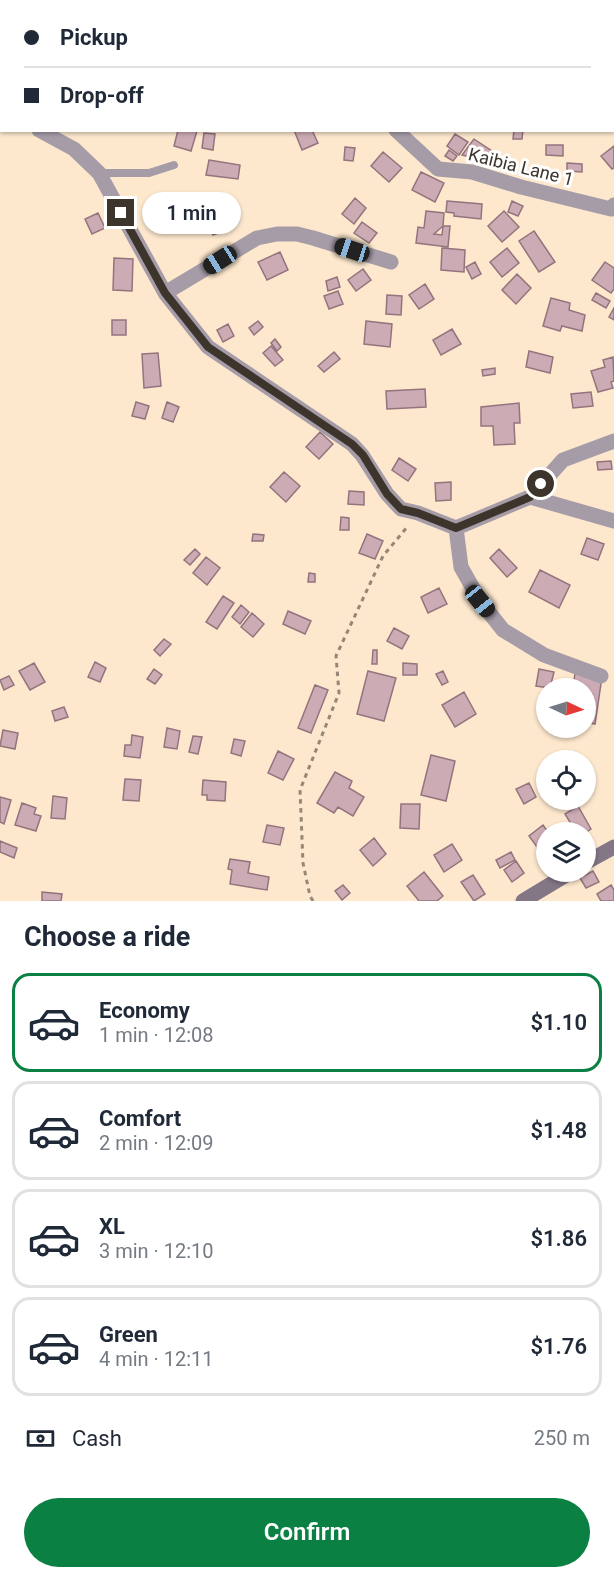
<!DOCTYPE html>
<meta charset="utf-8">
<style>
:root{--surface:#fff;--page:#f6f6f7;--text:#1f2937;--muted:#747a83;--line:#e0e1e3;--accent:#0b8043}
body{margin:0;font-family:Roboto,sans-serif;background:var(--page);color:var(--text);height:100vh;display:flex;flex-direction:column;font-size:22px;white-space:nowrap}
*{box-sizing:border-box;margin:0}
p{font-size:20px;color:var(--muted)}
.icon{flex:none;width:33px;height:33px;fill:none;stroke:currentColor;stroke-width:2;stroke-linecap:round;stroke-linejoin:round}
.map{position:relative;height:901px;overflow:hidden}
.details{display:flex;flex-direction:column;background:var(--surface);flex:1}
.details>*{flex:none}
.banner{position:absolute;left:0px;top:0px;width:615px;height:132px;box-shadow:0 2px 4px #0004;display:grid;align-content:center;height:132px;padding:0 24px;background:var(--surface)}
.needle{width:39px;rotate:94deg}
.buttons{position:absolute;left:536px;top:678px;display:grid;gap:12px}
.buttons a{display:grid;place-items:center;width:60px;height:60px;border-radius:50%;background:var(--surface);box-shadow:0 2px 4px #0004;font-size:30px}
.end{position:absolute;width:27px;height:27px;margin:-14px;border:8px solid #3d352b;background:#fff;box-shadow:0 0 0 3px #fff}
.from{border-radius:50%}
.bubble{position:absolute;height:42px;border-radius:21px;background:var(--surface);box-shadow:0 2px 4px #0004;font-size:20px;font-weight:600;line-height:42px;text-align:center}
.car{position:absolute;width:18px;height:36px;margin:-18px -9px;border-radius:8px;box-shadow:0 0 4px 2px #0007;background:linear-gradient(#222 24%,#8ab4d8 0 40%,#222 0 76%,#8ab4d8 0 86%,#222 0)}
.banner b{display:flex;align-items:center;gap:21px;height:57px;font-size:22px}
.banner b+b{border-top:2px solid var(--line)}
.banner i{width:15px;height:15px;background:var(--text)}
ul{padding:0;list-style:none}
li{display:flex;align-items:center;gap:18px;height:99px;margin:0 12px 9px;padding:0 12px;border:3px solid var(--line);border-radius:18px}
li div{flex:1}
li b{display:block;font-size:22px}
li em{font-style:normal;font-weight:600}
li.on{border-color:var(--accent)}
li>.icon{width:54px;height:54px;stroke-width:1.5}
h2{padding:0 24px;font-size:27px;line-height:72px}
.pay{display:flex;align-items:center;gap:15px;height:66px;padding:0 24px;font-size:22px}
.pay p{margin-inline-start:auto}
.primary-button{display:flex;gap:12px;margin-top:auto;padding:12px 24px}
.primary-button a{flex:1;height:69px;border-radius:36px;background:var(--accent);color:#fff;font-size:24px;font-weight:600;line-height:69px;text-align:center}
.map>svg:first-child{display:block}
</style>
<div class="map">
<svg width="614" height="901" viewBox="0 0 614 901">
<rect width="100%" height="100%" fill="#fde8ce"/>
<path fill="#cdabb5" stroke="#93747d" stroke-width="1.5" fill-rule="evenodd" d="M24 0H48V2H24Z
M575 0H600L599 2Z
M178 130 197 131 191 151 174 146Z
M294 130H312L318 143 302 150Z
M514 130H523L522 139H513Z
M204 133 215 134 213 150 202 148Z
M455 134 468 142 459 155 447 146Z
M474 139 492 151 485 161 483 155 473 149 471 157 462 155Z
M546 145H563V156L546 155Z
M614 146V168L612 169 601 156Z
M345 147 355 148 353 161 344 160Z
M449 150 457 156 453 161 445 156Z
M383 152 402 168 389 182 371 166Z
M209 160 240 165 238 179 206 175Z
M567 163 582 164V172L567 171Z
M421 172 444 183 435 202 412 190Z
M355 198 366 208 354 224 342 214Z
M447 201 482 204 481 219 454 216V213L446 212Z
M512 201 523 206 518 216 508 212Z
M226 205 234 227 213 235 205 213Z
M426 211 444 213 443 226H450L448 247 416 243 418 227 424 228ZM443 226 442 235 434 234Z
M504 211 519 227 502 242 488 226Z
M98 213 105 228 92 234 85 219Z
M362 222 377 233 369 243 354 233Z
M534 231 555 262 539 272 519 241Z
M442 248 465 250 464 272 441 270Z
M507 248 519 263 502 277 490 262Z
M280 252 288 270 267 280 258 262Z
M114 258 133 259 132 291 113 290Z
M475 262 481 274 472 279 466 267Z
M605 262 614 268V289L611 293 592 280Z
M363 269 371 280 356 291 348 280Z
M517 274 531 288 516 304 502 290Z
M337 277 340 287 328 291 326 281Z
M425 284 434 299 419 309 409 295Z
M338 291 343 304 329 309 324 296Z
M596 293 610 301 606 308 592 300Z
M387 295 402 296 401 315 386 314Z
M551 298 570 303 569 310 585 315 582 331 562 326 560 331 543 326Z
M614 308V320L609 317Z
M112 320H126V335H112Z
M258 321 263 327 254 335 249 328Z
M366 321 392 324 390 347 364 344Z
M228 324 234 336 223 342 217 330Z
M452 329 461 344 441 355 433 340Z
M275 339 281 347 277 351 271 343Z
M271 346 283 360 275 366 263 353Z
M529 351 553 357 550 373 526 367Z
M334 352 340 359 324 372 318 366Z
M158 353 161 386 144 388 142 354Z
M613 357 614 381 611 382 613 388 598 392 591 371 605 367 603 360Z
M495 368V374L483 376 482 370Z
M425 389 426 407 387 409 386 391Z
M591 392 593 406 573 408 571 394Z
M136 402 149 406 145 419 132 416Z
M167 402 179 407 173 422 162 418Z
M519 403 520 423H514L515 444 494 445 493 426H481V407Z
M320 432 333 444 319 459 306 447Z
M399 458 416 469 408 481 392 470Z
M611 461 612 469 598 470 597 462Z
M284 472 300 486 286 502 270 487Z
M451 482V500L436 501 435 483Z
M349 491 364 492V505L348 504Z
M341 517 349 518V530H340Z
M253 534 264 535 263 541H252Z
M367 534 383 541 375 559 359 553Z
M587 538 604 544 598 560 581 554Z
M195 549 200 554 190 565 184 560Z
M499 549 517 568 507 577 490 558Z
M206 557 220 568 207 585 193 573Z
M540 570 570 585 559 608 529 592Z
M309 573 315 574V582H308Z
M439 588 447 604 428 613 421 597Z
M223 596 234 603 217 629 206 622Z
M241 605 249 612 240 624 232 617Z
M288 611 311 621 305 634 283 624Z
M252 613 264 624 253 637 241 627Z
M394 628 409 636 402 649 387 641Z
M164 639 171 644 160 656 154 650Z
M373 650H377V664H372Z
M95 662 106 668 100 682 88 677Z
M34 663 45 682 30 690 19 671Z
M403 663 417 664V675H403Z
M154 669 162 675 155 684 147 679Z
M539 669 554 672 550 688 536 686Z
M368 671 396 678 384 721 357 714Z
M443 671 448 682 442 685 436 674Z
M575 673 602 677 595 724 585 722V688H573Z
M9 676 14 685 4 690 0 680Z
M315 685 328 690 311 733 298 728Z
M464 692 476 714 455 727 442 705Z
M64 707 68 717 55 721 52 711Z
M167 728 180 731 177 749 164 747Z
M3 730 18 733 15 749 0 746Z
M132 735 143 737 140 758 124 756 125 745H131Z
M193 736 202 737 198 754 189 752Z
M234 739 245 741 241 756 231 753Z
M278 751 294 759 283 780 268 773Z
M431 755 455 761 446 801 421 795Z
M335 772 352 781 349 788 364 797 353 816 338 807 334 813 317 803Z
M125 779 141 780 139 801 123 800Z
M203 780 226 782 225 801 207 800V795H202Z
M529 783 536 797 524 804 516 789Z
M53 796 67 798 65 819 51 818Z
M0 797 11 800 4 824 0 822Z
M22 803 36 808 34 814 41 816 36 831 15 825Z
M401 804H420L419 829 400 828Z
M578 806 591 829 585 833 576 832 565 814Z
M267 825 284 828 280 845 263 842Z
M543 825 548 832H546V841L537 847 529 836Z
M374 838 386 854 373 866 360 850Z
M0 841 17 848 14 858 0 852Z
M546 843V860H545L537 849Z
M452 844 462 860 444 872 434 855Z
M511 852 515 860 500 868 496 860Z
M230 859 250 862 248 873 269 877 267 890 230 884 232 870 228 869Z
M516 861 524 873 512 882 504 870Z
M593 871 599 882 586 888 580 878Z
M424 872 443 896 437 901H419L407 886Z
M473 875 485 894 474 901 461 882Z
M343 885 350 893 342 900 335 891Z
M611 885 614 890V901H601L597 894Z
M42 892 62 894 61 901H42Z"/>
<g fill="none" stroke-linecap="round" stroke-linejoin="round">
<path stroke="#958776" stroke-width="3" stroke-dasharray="4.5 4.5" stroke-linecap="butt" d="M313 901 310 896 303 863 300 790 339 693 336 656 383 556 408 526"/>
<path stroke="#a59ca7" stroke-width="8" d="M99 173H149L174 165"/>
<path stroke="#a59ca7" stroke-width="15" d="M0 111 2 112
M39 130 74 149 99 173 165 293 208 347 352 444 362 455 387 494 401 509 418 513 456 528 530 497 563 460 614 441
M396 130 438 169 472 172 521 187 611 209 614 205
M165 293 257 238 277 234H297L313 238 391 262
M530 497 614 521
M456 528 461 567 480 601 503 630 544 655 601 676"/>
<path stroke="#837685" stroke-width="15" d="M585 863 614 847
M523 901 571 872"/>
</g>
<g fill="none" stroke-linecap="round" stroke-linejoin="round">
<path stroke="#3d352b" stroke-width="8" d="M121 213 165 293 208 347 352 444 363 455 387 494 401 509 418 513 456 528 530 497 541 484"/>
</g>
<g text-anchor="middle" stroke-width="6" stroke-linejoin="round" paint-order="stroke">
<g font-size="18" fill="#3d352b" stroke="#fff">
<text transform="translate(521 167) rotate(14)" y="6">Kaibia Lane 1</text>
</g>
</g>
</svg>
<div class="buttons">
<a><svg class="needle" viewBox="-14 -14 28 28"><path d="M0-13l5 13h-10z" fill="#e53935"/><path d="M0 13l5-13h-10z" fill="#747a83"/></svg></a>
<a><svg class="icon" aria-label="locate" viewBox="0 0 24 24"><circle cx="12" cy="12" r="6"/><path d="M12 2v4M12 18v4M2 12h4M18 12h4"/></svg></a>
<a><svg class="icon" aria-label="layers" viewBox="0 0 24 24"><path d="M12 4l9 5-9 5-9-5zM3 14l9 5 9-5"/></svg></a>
</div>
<i class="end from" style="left:541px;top:484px"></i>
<i class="end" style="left:121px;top:213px"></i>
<div class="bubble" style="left:142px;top:192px;width:99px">1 min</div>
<i class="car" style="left:352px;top:250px;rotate:288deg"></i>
<i class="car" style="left:220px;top:260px;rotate:238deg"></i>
<i class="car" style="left:480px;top:601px;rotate:141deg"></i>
<div class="banner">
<b><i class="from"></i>Pickup</b>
<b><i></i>Drop-off</b>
</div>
</div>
<section class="details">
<h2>Choose a ride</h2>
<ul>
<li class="on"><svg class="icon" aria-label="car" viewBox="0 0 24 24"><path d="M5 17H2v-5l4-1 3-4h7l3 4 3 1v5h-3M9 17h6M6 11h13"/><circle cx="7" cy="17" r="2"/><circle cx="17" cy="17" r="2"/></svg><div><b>Economy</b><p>1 min · 12:08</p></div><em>$1.10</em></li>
<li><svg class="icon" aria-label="car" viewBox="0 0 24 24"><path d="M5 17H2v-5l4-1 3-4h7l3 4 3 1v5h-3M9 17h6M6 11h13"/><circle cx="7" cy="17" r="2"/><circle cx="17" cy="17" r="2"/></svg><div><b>Comfort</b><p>2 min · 12:09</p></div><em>$1.48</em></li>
<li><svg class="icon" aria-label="car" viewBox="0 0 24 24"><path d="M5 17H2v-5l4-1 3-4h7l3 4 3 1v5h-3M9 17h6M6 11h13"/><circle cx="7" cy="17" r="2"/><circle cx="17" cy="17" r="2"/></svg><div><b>XL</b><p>3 min · 12:10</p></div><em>$1.86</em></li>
<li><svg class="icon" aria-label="car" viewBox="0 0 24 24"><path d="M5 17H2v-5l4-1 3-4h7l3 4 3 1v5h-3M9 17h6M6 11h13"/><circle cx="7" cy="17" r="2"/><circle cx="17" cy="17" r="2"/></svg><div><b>Green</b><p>4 min · 12:11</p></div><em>$1.76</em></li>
</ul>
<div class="pay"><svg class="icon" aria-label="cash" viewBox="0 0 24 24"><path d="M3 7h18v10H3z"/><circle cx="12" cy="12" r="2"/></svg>Cash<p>250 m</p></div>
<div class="primary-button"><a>Confirm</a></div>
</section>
